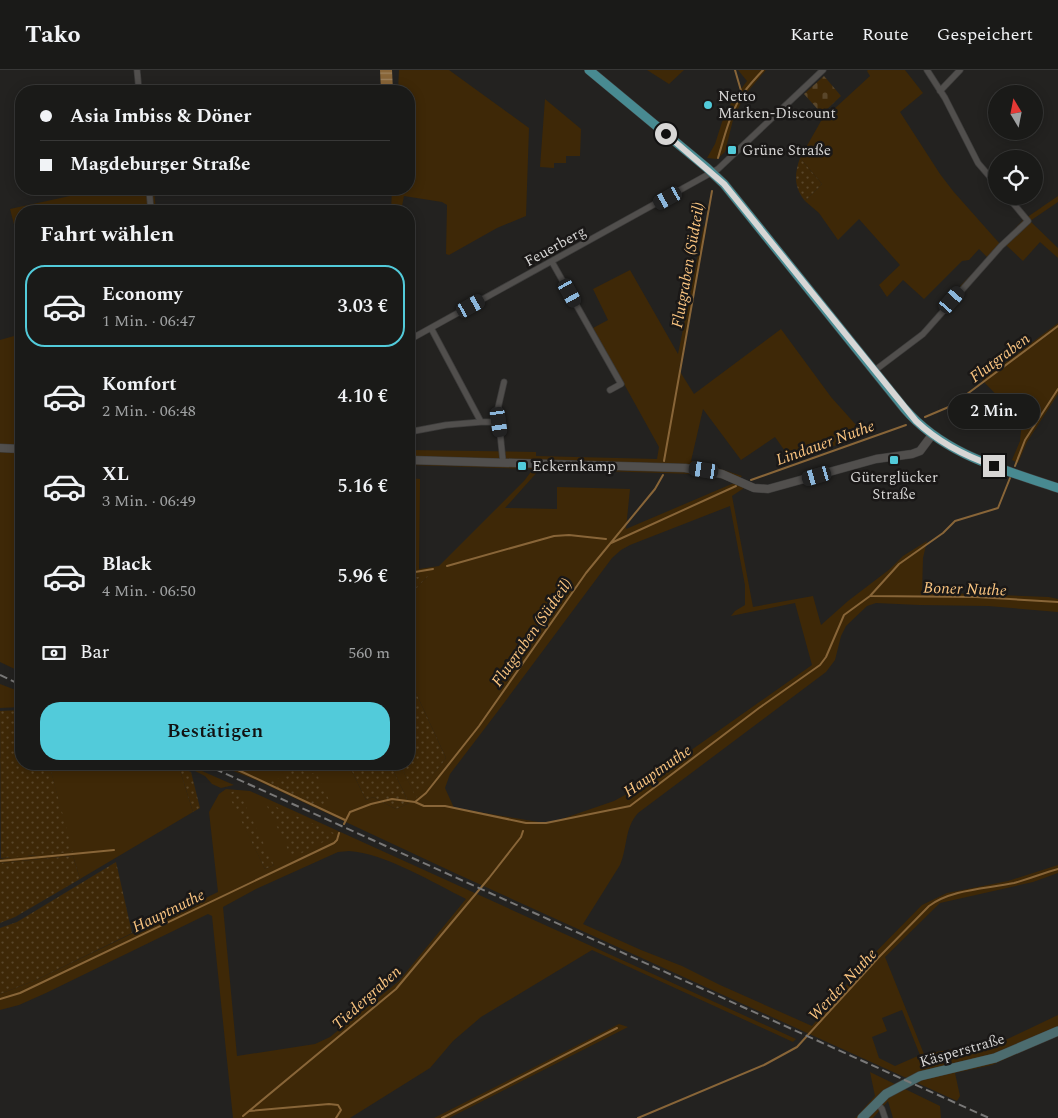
<!DOCTYPE html>
<html lang="de">
<meta charset="utf-8">
<style>
:root{--surface:#1a1a18;--page:#272725;--text:#f1f3f6;--muted:#9fa1a2;--line:#383837;--accent:#52cbda}
body{margin:0;font-family:Spectral,serif;background:var(--page);color:var(--text);height:100vh;display:flex;flex-direction:column;font-size:19px;white-space:nowrap}
*{box-sizing:border-box;margin:0}
p{font-size:16px;color:var(--muted)}
.icon{flex:none;width:28px;height:28px;fill:none;stroke:currentColor;stroke-width:2;stroke-linecap:round;stroke-linejoin:round}
.map{position:relative;flex:1;overflow:hidden}
.drawer{position:absolute;left:15px;top:135px;width:400px;height:565px;display:flex;flex-direction:column;background:var(--surface);border-radius:20px;box-shadow:0 2px 12px #0003,0 0 0 1px var(--line)}
.drawer>*{flex:none}
.hud{position:absolute;left:15px;top:15px;width:400px;height:110px;border-radius:20px;box-shadow:0 2px 12px #0003,0 0 0 1px var(--line);display:grid;align-content:center;height:110px;padding:0 25px;background:var(--surface)}
.needle{width:32px;rotate:350deg}
.tools{position:absolute;left:988px;top:15px;display:grid;gap:10px}
.tools a{display:grid;place-items:center;width:55px;height:55px;border-radius:50%;background:var(--surface);box-shadow:0 2px 12px #0003,0 0 0 1px var(--line);font-size:25px}
.end{position:absolute;width:22px;height:22px;margin:-11px;border:6px solid #d7d6d5;background:#111;box-shadow:0 0 0 2px #111}
.from{border-radius:50%}
.bubble{position:absolute;height:35px;border-radius:18px;background:var(--surface);box-shadow:0 2px 12px #0003,0 0 0 1px var(--line);font-size:16px;font-weight:600;line-height:35px;text-align:center}
.car{position:absolute;width:15px;height:30px;margin:-15px -8px;border-radius:6px;box-shadow:0 0 4px 1px #0007;background:linear-gradient(#222 24%,#8ab4d8 0 40%,#222 0 76%,#8ab4d8 0 86%,#222 0)}
.hud b{display:flex;align-items:center;gap:18px;height:48px;font-size:19px}
.hud b+b{border-top:1px solid var(--line)}
.hud i{width:12px;height:12px;background:var(--text)}
ul{padding:0;list-style:none}
li{display:flex;align-items:center;gap:15px;height:82px;margin:0 10px 8px;padding:0 15px;border:2px solid transparent;border-radius:20px}
li div{flex:1}
li b{display:block;font-size:19px}
li em{font-style:normal;font-weight:600}
li.active{border-color:var(--accent)}
li>.icon{width:45px;height:45px;stroke-width:1.5}
h2{padding:0 25px;font-size:22px;line-height:60px}
.pay{display:flex;align-items:center;gap:12px;height:55px;padding:0 25px;font-size:19px}
.pay p{margin-inline-start:auto}
.cta{display:flex;gap:10px;margin-top:auto;padding:10px 25px}
.cta a{flex:1;height:58px;border-radius:20px;background:var(--accent);color:#111;font-size:20px;font-weight:600;line-height:58px;text-align:center}
header{display:flex;align-items:center;gap:30px;box-sizing:border-box;height:70px;padding:0 25px;background:var(--surface);border-bottom:1px solid var(--line)}
header strong{font-size:24px}
nav{display:flex;gap:28px;margin-inline-start:auto;font-size:18px}
.map>svg:first-child{display:block}
</style>
<header>
<strong>Tako</strong>
<nav><a>Karte</a><a>Route</a><a>Gespeichert</a></nav>
</header>
<div class="map">
<svg width="1058" height="1048" viewBox="0 0 1058 1048">
<defs>
<pattern id="cemetery-stones" width="16" height="16" patternUnits="userSpaceOnUse" patternTransform="scale(1.25)"><rect width="16" height="16" fill="#3e2807"/><path d="M2 7V4a2 2 0 0 1 4 0v3zM10 15v-3a2 2 0 0 1 4 0v3z" fill="#59462a"/></pattern>
<pattern id="park-dots" width="8" height="8" patternUnits="userSpaceOnUse" patternTransform="scale(1.25)"><rect width="8" height="8" fill="#3e2807"/><path d="M2 2h.1M6 6h.1" fill="none" stroke="#59462a" stroke-width="1.8" stroke-linecap="round"/></pattern>
<pattern id="water-rules" width="6" height="5" patternUnits="userSpaceOnUse" patternTransform="scale(1.25)"><rect width="6" height="5" fill="#886538"/><path d="M0 2.5h6" fill="none" stroke="#9d815d"/></pattern>
</defs>
<rect width="100%" height="100%" fill="#232220"/>
<path fill="#3e2807" fill-rule="evenodd" d="M399 0H449L529 58 526 146 497 158 449 185 446 184 447 135 442 132 404 126 401 141H391L392 119H409V21H398Z
M647 0H684L669 14Z
M738 0H766L744 26 733 50 725 82 717 89 707 88 715 74 722 52 732 31 747 11Z
M868 0H905L923 23 900 42 940 104 953 121 1000 174 1023 150 1058 126V132L1030 151 1058 178V188L1040 172 1023 191 1006 175 964 221 960 216 988 188 979 179 969 190 962 191 924 229 903 210 887 227 879 215 900 195 859 149 838 170 819 143 805 131 822 114 800 88 821 51 870 6 867 1Z
M545 29 581 59 580 86H566V93H554V98L540 97Z
M102 119H154L156 141H21V181L10 139Z
M704 155 706 160 679 300 694 324 781 259 831 327 865 365 792 391 775 367 741 390 703 339 691 391 705 394 742 406 735 413 744 418 732 426 753 537 813 526 821 555 848 531 890 499 903 486 927 471 923 488 922 522 1049 527 1058 529V542L988 536 919 535 876 533 867 536 846 556 841 566 835 590 826 602 638 743C624 759 628 776 620 795L583 854 641 880 682 896 720 915 812 956 863 895 922 835 947 823 1008 811 1058 795V803L1033 812 940 833 885 887 924 984 978 975 999 973 1058 945V966L992 995 955 1003 960 1026 957 1031 457 804 256 710 226 698 227 694H351L349 695 366 730 373 727 396 739 409 733 390 694H400L416 727 446 688 409 608V526L427 507 409 508V408L420 409 419 499 439 496 524 411 533 399 409 395V380L536 382V386L657 389 659 377 593 258 608 250 593 219 630 200 678 284ZM540 399 692 404 715 406 734 413 626 459 630 419 557 417V439L505 438ZM730 436 745 515V535L735 541 731 546 795 533 812 595 636 719 614 731 553 752 545 753 454 738 445 718 450 704 498 641 612 488 621 480 630 475ZM902 940 920 985 895 996 879 988 872 967 887 961 882 948Z
M1058 253V324L1027 372 1018 393 1012 390 1020 371 1022 351 982 310Z
M21 264V602L0 592V270Z
M0 614 21 622V637L0 638Z
M0 686 28 786 37 785 21 694 72 782 49 694H172L179 697 193 742 80 809 73 786 0 793V789L11 787Z
M181 694H186L234 715 221 718 212 714 205 706Z
M226 719 250 721 796 969 793 972 592 880 481 947 453 971 430 998 350 1048H233L212 846 208 844 46 923 19 935 0 940V924L36 910 218 822 209 742 219 724ZM229 724 274 795 265 799ZM349 781C384 783 434 813 466 829L399 911 330 967 315 974 237 986 223 837 256 819 338 782Z
M619 954 628 957 449 1048H434Z
M870 1002 940 1036 941 1048H893L888 1031 873 1048H855L875 1026Z"/>
<path fill="url(#cemetery-stones)" d="M824 6 841 26 822 44 804 24Z"/>
<path fill="url(#park-dots)" d="M800 88 822 114 805 131C794 117 794 105 800 88Z
M428 506 409 526V508Z
M409 608 446 688 416 728 400 694H409Z
M21 640V694H49L73 782 1 788 0 641Z
M294 694H299L306 706 316 702 330 732 313 737 267 713 288 705 284 699Z
M351 694H390L409 733 396 739 373 727 366 730 349 695Z
M179 697 191 702 200 738 193 742Z
M234 721 239 722 274 795 265 799 228 724Z
M265 732 336 764 333 767 292 788Z
M73 786 80 809 15 847 0 853V793Z
M116 792 132 863 36 910 0 924V858L17 852Z"/>
<path fill="url(#water-rules)" d="M380 0H392L393 21H381Z"/>
<g fill="none" stroke-linecap="round" stroke-linejoin="round">
<path stroke="#886538" stroke-width="2" d="M735 0 742 24
M718 88C724 68 729 47 740 28 746 18 755 9 763 0
M925 347 951 336 1058 256
M664 391 712 121
M1015 396 1025 370 1058 319
M751 410 906 355
M611 473 736 416
M447 496 554 466 569 465 606 469
M409 503 433 499
M871 526 976 527 1058 532
M237 698 238 700 345 750
M415 732 426 723 479 656 586 503 655 419 663 405
M344 754 350 742 371 734 392 729 415 732 424 736H445L526 753H546L630 736 759 638 820 595 826 587 844 545 870 526 899 494 943 463 955 451 998 438 1010 408
M0 791 114 780
M0 929 20 923 334 773 337 770 339 763
M249 1041 329 1034 338 1035 341 1040 336 1048
M243 1046 396 919 489 808 521 767 523 761
M442 1048 617 958
M638 1048 764 995 797 977 878 888 929 836C952 819 986 819 1014 813 1029 809 1043 803 1058 799"/>
<defs>
<path id="minor" d="M137 0 139 21
M927 0 945 28 978 93 996 114
M940 21 960 0
M149 119 151 141
M552 192 621 314 610 320
M431 258 481 352H499L503 392
M409 270 718 99 823 0
M874 301 923 264 1001 176 1028 151 1007 126
M499 352 498 338 504 312
M409 362 446 355 481 352
M877 1033 882 1039 885 1048"/>
<path id="tertiary" d="M0 378 21 379
M409 390 685 398 722 404 754 418 768 419 876 389 912 384 920 381 932 365"/>
<path id="secondary" d="M862 1048 886 1024 920 1006 995 988 1058 961"/>
<path id="primary" d="M589 0 707 98 724 114 904 338C944 385 1002 399 1058 418"/>
</defs>
<use href="#minor" stroke="#3d3c3b" stroke-width="7"/>
<use href="#tertiary" stroke="#3d3c3b" stroke-width="9"/>
<use href="#secondary" stroke="#3d3c3b" stroke-width="10"/>
<use href="#primary" stroke="#3d3c3b" stroke-width="10"/>
<use href="#minor" stroke="#514f4d" stroke-width="5.5"/>
<use href="#tertiary" stroke="#514f4d" stroke-width="8"/>
<use href="#secondary" stroke="#4c6c6f" stroke-width="9"/>
<use href="#primary" stroke="#488a91" stroke-width="9"/>
<path stroke="#797877" stroke-width="2" stroke-dasharray="8 4" stroke-linecap="butt" d="M0 605 21 615
M204 694 989 1048"/>
</g>
<g fill="none" stroke-linecap="round" stroke-linejoin="round">
<path stroke="#d7d6d5" stroke-width="6" d="M666 64 724 114 916 351C939 373 965 386 994 396"/>
</g>
<g fill="#52cbda" stroke="#1a1817" stroke-width="2">
<circle cx="708" cy="35" r="5"/>
<rect x="727" y="75" width="10" height="10" rx="2.5"/>
<rect x="889" y="385" width="10" height="10" rx="2.5"/>
<rect x="517" y="391" width="10" height="10" rx="2.5"/>
</g>
<g text-anchor="middle" stroke-width="5" stroke-linejoin="round" paint-order="stroke">
<g font-size="15" fill="#d7d6d5" stroke="#1a1817" text-anchor="start">
<text x="718" y="31">Netto<tspan x="718" dy="17">Marken-Discount</tspan></text>
<text x="742" y="85">Grüne Straße</text>
<text x="532" y="401">Eckernkamp</text>
<text x="894" y="412" text-anchor="middle">Güterglücker<tspan x="894" dy="17">Straße</tspan></text>
</g>
<g font-size="15" fill="#d7d6d5" stroke="#1a1817">
<text transform="translate(555 176) rotate(-29)" y="5">Feuerberg</text>
<text transform="translate(962 980) rotate(-16)" y="5">Käsperstraße</text>
</g>
<g font-size="16" font-style="italic" fill="#fbc580" stroke="#1a1817">
<text transform="translate(687 195) rotate(-80)" y="6">Flutgraben (Südteil)</text>
<text transform="translate(999 287) rotate(-37)" y="6">Flutgraben</text>
<text transform="translate(825 372) rotate(-20)" y="6">Lindauer Nuthe</text>
<text transform="translate(965 518) rotate(2)" y="6">Boner Nuthe</text>
<text transform="translate(531 562) rotate(-55)" y="6">Flutgraben (Südteil)</text>
<text transform="translate(657 700) rotate(-35)" y="6">Hauptnuthe</text>
<text transform="translate(168 840) rotate(-26)" y="6">Hauptnuthe</text>
<text transform="translate(842 914) rotate(-47)" y="6">Werder Nuthe</text>
<text transform="translate(366 927) rotate(-42)" y="6">Tiedergraben</text>
</g>
</g>
</svg>
<div class="tools">
<a><svg class="needle" viewBox="-14 -14 28 28"><path d="M0-13l5 13h-10z" fill="#e53935"/><path d="M0 13l5-13h-10z" fill="#9fa1a2"/></svg></a>
<a><svg class="icon" aria-label="locate" viewBox="0 0 24 24"><circle cx="12" cy="12" r="6"/><path d="M12 2v4M12 18v4M2 12h4M18 12h4"/></svg></a>
</div>
<i class="end from" style="left:666px;top:64px"></i>
<i class="end" style="left:994px;top:396px"></i>
<div class="bubble" style="left:948px;top:324px;width:92px">2 Min.</div>
<i class="car" style="left:668px;top:128px;rotate:241deg"></i>
<i class="car" style="left:570px;top:223px;rotate:151deg"></i>
<i class="car" style="left:952px;top:230px;rotate:41deg"></i>
<i class="car" style="left:471px;top:236px;rotate:61deg"></i>
<i class="car" style="left:499px;top:352px;rotate:172deg"></i>
<i class="car" style="left:704px;top:400px;rotate:279deg"></i>
<i class="car" style="left:817px;top:406px;rotate:254deg"></i>
<div class="hud">
<b><i class="from"></i>Asia Imbiss &amp; Döner</b>
<b><i></i>Magdeburger Straße</b>
</div>
<section class="drawer">
<h2>Fahrt wählen</h2>
<ul>
<li class="active"><svg class="icon" aria-label="car" viewBox="0 0 24 24"><path d="M5 17H2v-5l4-1 3-4h7l3 4 3 1v5h-3M9 17h6M6 11h13"/><circle cx="7" cy="17" r="2"/><circle cx="17" cy="17" r="2"/></svg><div><b>Economy</b><p>1 Min. · 06:47</p></div><em>3.03 €</em></li>
<li><svg class="icon" aria-label="car" viewBox="0 0 24 24"><path d="M5 17H2v-5l4-1 3-4h7l3 4 3 1v5h-3M9 17h6M6 11h13"/><circle cx="7" cy="17" r="2"/><circle cx="17" cy="17" r="2"/></svg><div><b>Komfort</b><p>2 Min. · 06:48</p></div><em>4.10 €</em></li>
<li><svg class="icon" aria-label="car" viewBox="0 0 24 24"><path d="M5 17H2v-5l4-1 3-4h7l3 4 3 1v5h-3M9 17h6M6 11h13"/><circle cx="7" cy="17" r="2"/><circle cx="17" cy="17" r="2"/></svg><div><b>XL</b><p>3 Min. · 06:49</p></div><em>5.16 €</em></li>
<li><svg class="icon" aria-label="car" viewBox="0 0 24 24"><path d="M5 17H2v-5l4-1 3-4h7l3 4 3 1v5h-3M9 17h6M6 11h13"/><circle cx="7" cy="17" r="2"/><circle cx="17" cy="17" r="2"/></svg><div><b>Black</b><p>4 Min. · 06:50</p></div><em>5.96 €</em></li>
</ul>
<div class="pay"><svg class="icon" aria-label="cash" viewBox="0 0 24 24"><path d="M3 7h18v10H3z"/><circle cx="12" cy="12" r="2"/></svg>Bar<p>560 m</p></div>
<div class="cta"><a>Bestätigen</a></div>
</section>
</div>
